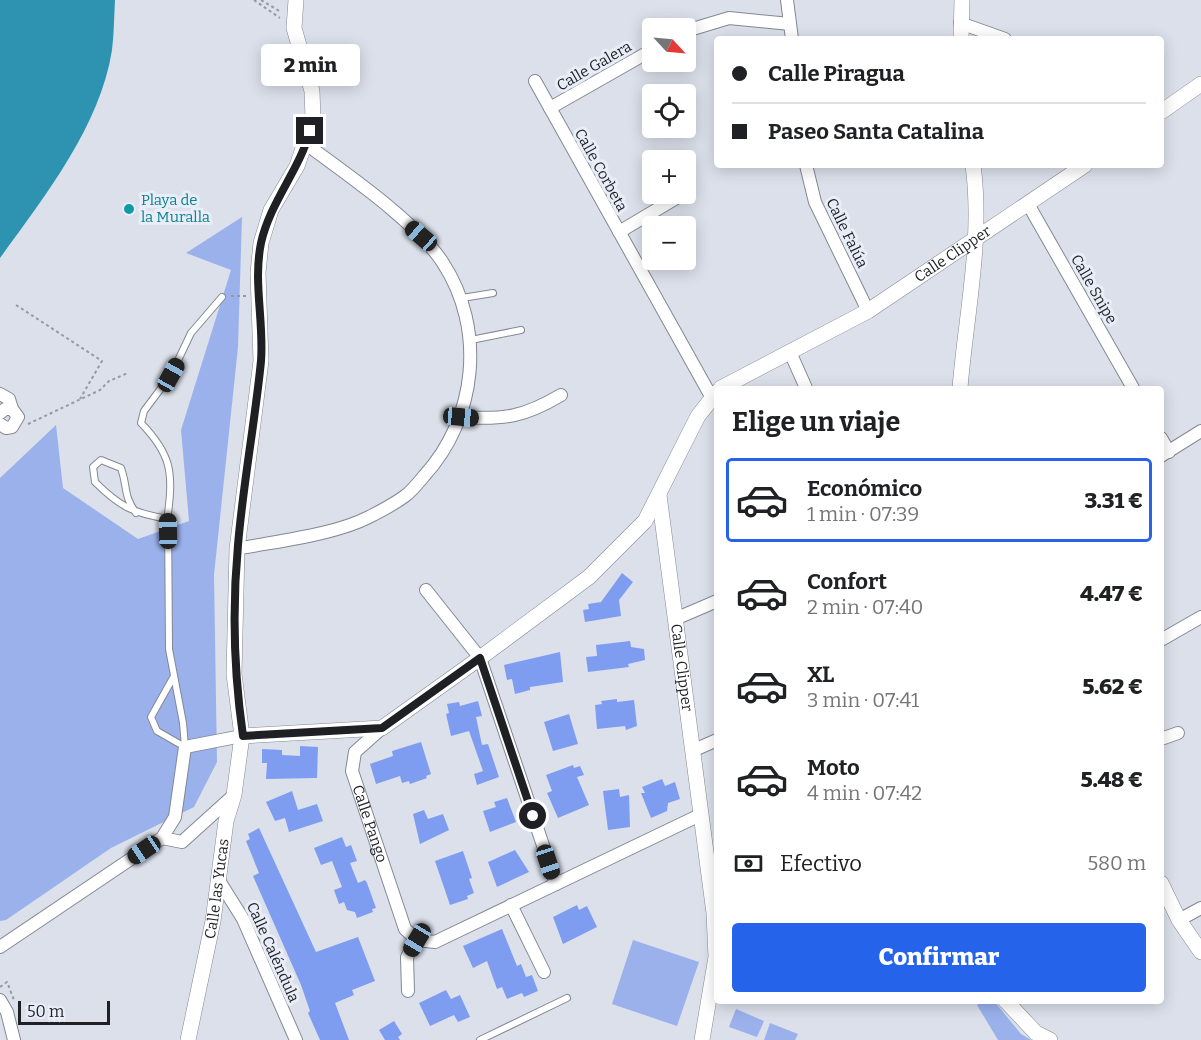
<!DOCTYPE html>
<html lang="es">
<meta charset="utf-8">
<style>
:root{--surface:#fff;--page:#f6f6f6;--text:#202124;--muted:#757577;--line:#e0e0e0;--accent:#2563eb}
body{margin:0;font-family:Bitter,serif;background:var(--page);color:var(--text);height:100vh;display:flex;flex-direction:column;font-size:22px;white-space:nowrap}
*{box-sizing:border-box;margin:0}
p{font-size:20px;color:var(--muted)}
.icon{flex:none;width:33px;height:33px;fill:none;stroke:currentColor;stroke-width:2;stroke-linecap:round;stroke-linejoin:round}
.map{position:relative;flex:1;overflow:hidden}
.sheet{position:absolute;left:714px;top:386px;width:450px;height:618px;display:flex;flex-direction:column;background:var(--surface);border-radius:6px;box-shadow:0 3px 15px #0003}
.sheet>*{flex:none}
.banner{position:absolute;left:714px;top:36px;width:450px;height:132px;border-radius:6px;box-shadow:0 3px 15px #0003;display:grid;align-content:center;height:132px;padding:0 18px;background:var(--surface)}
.needle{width:39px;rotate:116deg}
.fabs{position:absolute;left:642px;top:18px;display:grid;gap:12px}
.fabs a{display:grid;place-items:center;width:54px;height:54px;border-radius:6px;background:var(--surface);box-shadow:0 3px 15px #0003;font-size:30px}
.scale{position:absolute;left:18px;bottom:15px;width:92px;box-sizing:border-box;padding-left:6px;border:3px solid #1e2024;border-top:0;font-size:16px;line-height:21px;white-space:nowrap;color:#1e2024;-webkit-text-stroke:4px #e8edf8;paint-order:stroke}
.end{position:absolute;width:27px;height:27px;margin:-14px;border:8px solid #1e2024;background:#fff;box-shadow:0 0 0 3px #fff}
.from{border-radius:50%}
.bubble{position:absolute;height:42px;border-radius:6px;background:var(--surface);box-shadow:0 3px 15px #0003;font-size:20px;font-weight:800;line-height:42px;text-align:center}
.car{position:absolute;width:18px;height:36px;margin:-18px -9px;border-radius:8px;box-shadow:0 0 4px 2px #0007;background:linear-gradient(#222 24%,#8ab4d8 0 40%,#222 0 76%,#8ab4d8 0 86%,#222 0)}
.banner b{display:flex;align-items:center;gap:21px;height:57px;font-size:22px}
.banner b+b{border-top:2px solid var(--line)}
.banner i{width:15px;height:15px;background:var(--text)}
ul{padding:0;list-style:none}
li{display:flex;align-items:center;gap:18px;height:84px;margin:0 12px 9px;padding:0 6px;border:3px solid transparent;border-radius:6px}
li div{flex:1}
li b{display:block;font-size:22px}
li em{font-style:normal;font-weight:800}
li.on{border-color:var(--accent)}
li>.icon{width:54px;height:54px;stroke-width:1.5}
h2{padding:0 18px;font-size:27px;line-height:72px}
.pay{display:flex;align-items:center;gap:15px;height:66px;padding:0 18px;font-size:22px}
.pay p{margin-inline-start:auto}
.action{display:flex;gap:12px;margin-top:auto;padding:12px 18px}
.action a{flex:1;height:69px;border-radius:6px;background:var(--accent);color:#fff;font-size:24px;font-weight:800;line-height:69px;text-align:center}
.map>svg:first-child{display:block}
</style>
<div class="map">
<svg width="1201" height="1040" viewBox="0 0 1201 1040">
<rect width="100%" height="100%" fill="#dbe0eb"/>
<path fill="#9ab1ec" d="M242 217 238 347 214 575 217 762 194 807 111 848 6 920 0 921V478L56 425 63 488 138 539 189 521 181 430 231 270 186 253Z
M633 940 699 962 677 1026 612 1004Z
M983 1001H994L1021 1034 1031 1040H998L977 1005Z
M736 1009 764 1021 757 1037 729 1027Z
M770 1023 798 1034 795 1040H764Z"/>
<path fill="#2e92b1" d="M0 0H115C114 17 114 34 112 50 100 127 44 197 0 258Z"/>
<path fill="#7f9df0" d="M622 573 633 582 619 600 621 616 585 622 583 610 589 609 588 604 601 602Z
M630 641 631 647 644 649 645 660 628 664 629 667 588 672 586 657 597 656 596 645Z
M560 652 563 682 530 687V690L515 694 512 679 507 680 504 665Z
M617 699V702L634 700 637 726 626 730 625 726 597 729 595 705 602 704 601 701Z
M478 701 482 716 476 717 482 745 488 744 499 777 477 785 474 774 483 771 469 731 451 736 446 714 449 713 447 704 459 702 460 706Z
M569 714 578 744 553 751 544 722Z
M421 742 431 774 426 776 427 778 410 784 409 781 402 783 400 776 376 784 370 764 393 756 392 751Z
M300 746 318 747 317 778 266 779 267 763H262V749L282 750V755L300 756Z
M573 765 574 768 580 766 584 775 577 777 589 805 558 818 547 793 552 791 546 775Z
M662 779 665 786 675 782 680 799 668 803 667 811 651 818 641 793H645L642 787Z
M619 789 620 797 629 795 630 827 608 830 603 791Z
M292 791 298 810 317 804 323 821 289 832 285 818 275 821 266 802Z
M507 798 516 822 490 832 483 811 496 807 494 802Z
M424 810 428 819 443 814 449 830 420 844 413 814Z
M259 828 316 952 358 937 375 981 352 990 354 995 335 1003 349 1040H320L308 1013 310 1011 301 985 253 876 259 873 246 841 250 839 248 834Z
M342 837 346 847 351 845 357 861 350 863 358 883 365 880 367 883 376 908 372 909 373 912 357 918 355 912 347 910 344 902 339 904 334 890 342 887 332 861 321 865 314 848Z
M515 850 529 872 497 887 488 862Z
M463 851 472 878 469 879 474 893 467 896 468 899 450 905 435 861Z
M577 905 579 910 587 906 597 927 563 944 553 917Z
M502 929 517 966 521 964 526 977 532 975 538 991 524 997 522 993 507 999 502 987 497 989 487 961 473 968 463 946Z
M446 990 451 999 460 995 470 1017 458 1022 454 1015 430 1026 419 1003Z
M394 1021 402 1034 398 1037 400 1040H385L379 1030Z"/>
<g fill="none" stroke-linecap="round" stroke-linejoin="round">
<defs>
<path id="service" d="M462 298 493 293
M471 340 521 330
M136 513C123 495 128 488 121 468L101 460 93 467 95 482C120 507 133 513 168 519
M174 676 151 717 157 731 185 747
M185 747 183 723 169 649 168 513C174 472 170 453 141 423L144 411 171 375 191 333 222 297
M480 1040 567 998"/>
<g id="minor">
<path d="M787 0 792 39"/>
<path d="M960 23 1005 39"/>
<path d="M686 31 729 18 790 24"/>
<path d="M535 81 712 398"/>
<path d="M550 108 652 50"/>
<path d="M806 165 815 202 868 311"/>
<path d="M1028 204 1133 388"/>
<path d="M619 232 683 194"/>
<path d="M790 352 806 388"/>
<path d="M0 394 9 399 12 409"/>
<path d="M0 413 5 409H12L18 417 12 427 6 428 0 424"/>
<path d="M461 417C504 420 524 417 561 395"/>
<path d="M1161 438 1169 452"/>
<path d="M1161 456 1201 431"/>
<path d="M237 549C277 541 334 535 369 517 381 511 394 504 405 496 412 491 418 483 424 476 477 418 486 329 443 263 417 222 346 174 306 144"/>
<path d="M426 590 480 658 556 884"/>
<path d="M675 619 717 601"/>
<path d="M1161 640 1201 617"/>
<path id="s1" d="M382 728 355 752 352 771 405 929 417 940 435 942 700 815"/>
<path d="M1161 739 1178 733"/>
<path d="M692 751 717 740"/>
<path d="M162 838 182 842 234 795"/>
<path d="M218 879 243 919 296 1040"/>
<path d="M511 905 544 972"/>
<path d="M1179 920 1201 908"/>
<path d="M0 947 162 838 175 817 185 747 242 736"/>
<path d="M408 991 407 957 417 940"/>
<path d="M0 1000 7 1012 14 1040"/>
</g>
<g id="tertiary">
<path d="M961 39 962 0"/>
<path d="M1161 112 1201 84"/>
<path id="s2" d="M721 388 868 311 1085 165"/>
<path d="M960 388C966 314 983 240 973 165"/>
<path id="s3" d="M659 495 714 913 716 957 702 1040"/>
<path d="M242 736 382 728 480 658 589 577 645 521 698 416 717 392"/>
<path d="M1161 883 1179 920 1201 952"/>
<path d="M1005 1000 1036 1033 1050 1040"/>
<path id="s4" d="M188 1040 213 921 226 821 234 795 242 736 234 674 237 549 261 361 258 273 261 243 271 210 297 166 313 119 312 91 294 28 296 0"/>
</g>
</defs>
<use href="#service" stroke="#848893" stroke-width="8"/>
<use href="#minor" stroke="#848893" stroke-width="14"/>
<use href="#tertiary" stroke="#848893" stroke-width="16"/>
<path stroke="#9599a2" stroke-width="2" stroke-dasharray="3 3" stroke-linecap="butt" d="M254 0 280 18
M261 0 281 12
M231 296H246
M16 305 102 361 80 399
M28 424 100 390 109 381 128 373
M0 987 7 982 14 1000"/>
<use href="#service" stroke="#fff" stroke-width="6"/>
<use href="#minor" stroke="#fff" stroke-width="12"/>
<use href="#tertiary" stroke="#fff" stroke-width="15"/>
</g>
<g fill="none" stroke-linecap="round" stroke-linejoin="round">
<path stroke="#1e2024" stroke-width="8" d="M310 131C299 171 270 202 261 243 253 282 264 321 261 361 255 422 243 484 238 545 232 609 234 673 243 736L382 728 480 658 533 816"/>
</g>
<circle fill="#0f9aa8" stroke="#e8edf8" stroke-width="2" cx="129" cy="209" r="6"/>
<g text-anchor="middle" stroke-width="6" stroke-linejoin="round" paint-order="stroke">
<g font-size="15" fill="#1e2024" stroke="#e8edf8">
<text transform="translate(594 66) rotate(-30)" y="5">Calle Galera</text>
<text transform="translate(601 170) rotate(61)" y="5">Calle Corbeta</text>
<text transform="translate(847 233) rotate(64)" y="5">Calle Falúa</text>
<text dy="5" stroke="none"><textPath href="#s2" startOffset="268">Calle Clipper</textPath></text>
<text transform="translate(1094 289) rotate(60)" y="5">Calle Snipe</text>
<text dy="5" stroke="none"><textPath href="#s3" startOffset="174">Calle Clipper</textPath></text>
<text dy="5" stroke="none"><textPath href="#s1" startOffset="111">Calle Pango</textPath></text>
<text dy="5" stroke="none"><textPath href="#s4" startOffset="154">Calle las Yucas</textPath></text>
<text transform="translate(273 952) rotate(66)" y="5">Calle Caléndula</text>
</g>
<g font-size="15" fill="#0d838f" stroke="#e8edf8" text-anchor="start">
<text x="141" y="205">Playa de<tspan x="141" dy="17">la Muralla</tspan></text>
</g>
</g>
</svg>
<div class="fabs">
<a><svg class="needle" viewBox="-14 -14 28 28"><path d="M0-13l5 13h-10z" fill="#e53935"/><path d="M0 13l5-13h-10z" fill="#757577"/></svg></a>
<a><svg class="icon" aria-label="locate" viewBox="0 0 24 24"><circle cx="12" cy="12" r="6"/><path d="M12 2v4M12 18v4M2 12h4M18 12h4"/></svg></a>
<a>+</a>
<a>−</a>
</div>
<div class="scale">50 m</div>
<i class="end from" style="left:533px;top:816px"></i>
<i class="end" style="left:310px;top:131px"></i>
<div class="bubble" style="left:261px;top:44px;width:99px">2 min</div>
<i class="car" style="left:421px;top:236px;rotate:311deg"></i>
<i class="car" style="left:171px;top:375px;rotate:29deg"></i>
<i class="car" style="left:461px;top:417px;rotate:95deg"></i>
<i class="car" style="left:168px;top:531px;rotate:359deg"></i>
<i class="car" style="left:144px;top:850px;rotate:236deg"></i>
<i class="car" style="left:548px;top:862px;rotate:162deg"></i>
<i class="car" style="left:417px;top:940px;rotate:211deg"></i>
<div class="banner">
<b><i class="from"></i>Calle Piragua</b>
<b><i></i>Paseo Santa Catalina</b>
</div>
<section class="sheet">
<h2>Elige un viaje</h2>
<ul>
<li class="on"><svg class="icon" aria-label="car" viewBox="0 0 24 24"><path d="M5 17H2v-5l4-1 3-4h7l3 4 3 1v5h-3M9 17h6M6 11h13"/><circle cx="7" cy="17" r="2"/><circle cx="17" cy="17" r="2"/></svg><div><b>Económico</b><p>1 min · 07:39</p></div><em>3.31 €</em></li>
<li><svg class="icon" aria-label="car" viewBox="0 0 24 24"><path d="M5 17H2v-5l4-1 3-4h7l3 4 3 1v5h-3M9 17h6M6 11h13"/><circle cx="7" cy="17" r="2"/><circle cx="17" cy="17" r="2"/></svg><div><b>Confort</b><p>2 min · 07:40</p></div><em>4.47 €</em></li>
<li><svg class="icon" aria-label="car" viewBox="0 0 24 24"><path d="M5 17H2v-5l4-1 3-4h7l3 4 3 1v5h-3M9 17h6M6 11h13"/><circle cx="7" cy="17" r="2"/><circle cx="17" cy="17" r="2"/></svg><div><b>XL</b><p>3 min · 07:41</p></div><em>5.62 €</em></li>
<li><svg class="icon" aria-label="car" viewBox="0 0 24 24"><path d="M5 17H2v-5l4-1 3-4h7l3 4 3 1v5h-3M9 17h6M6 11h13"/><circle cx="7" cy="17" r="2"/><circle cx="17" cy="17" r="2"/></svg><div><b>Moto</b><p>4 min · 07:42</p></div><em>5.48 €</em></li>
</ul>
<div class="pay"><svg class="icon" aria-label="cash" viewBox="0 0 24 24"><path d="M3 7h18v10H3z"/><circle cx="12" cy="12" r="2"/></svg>Efectivo<p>580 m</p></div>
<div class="action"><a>Confirmar</a></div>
</section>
</div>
